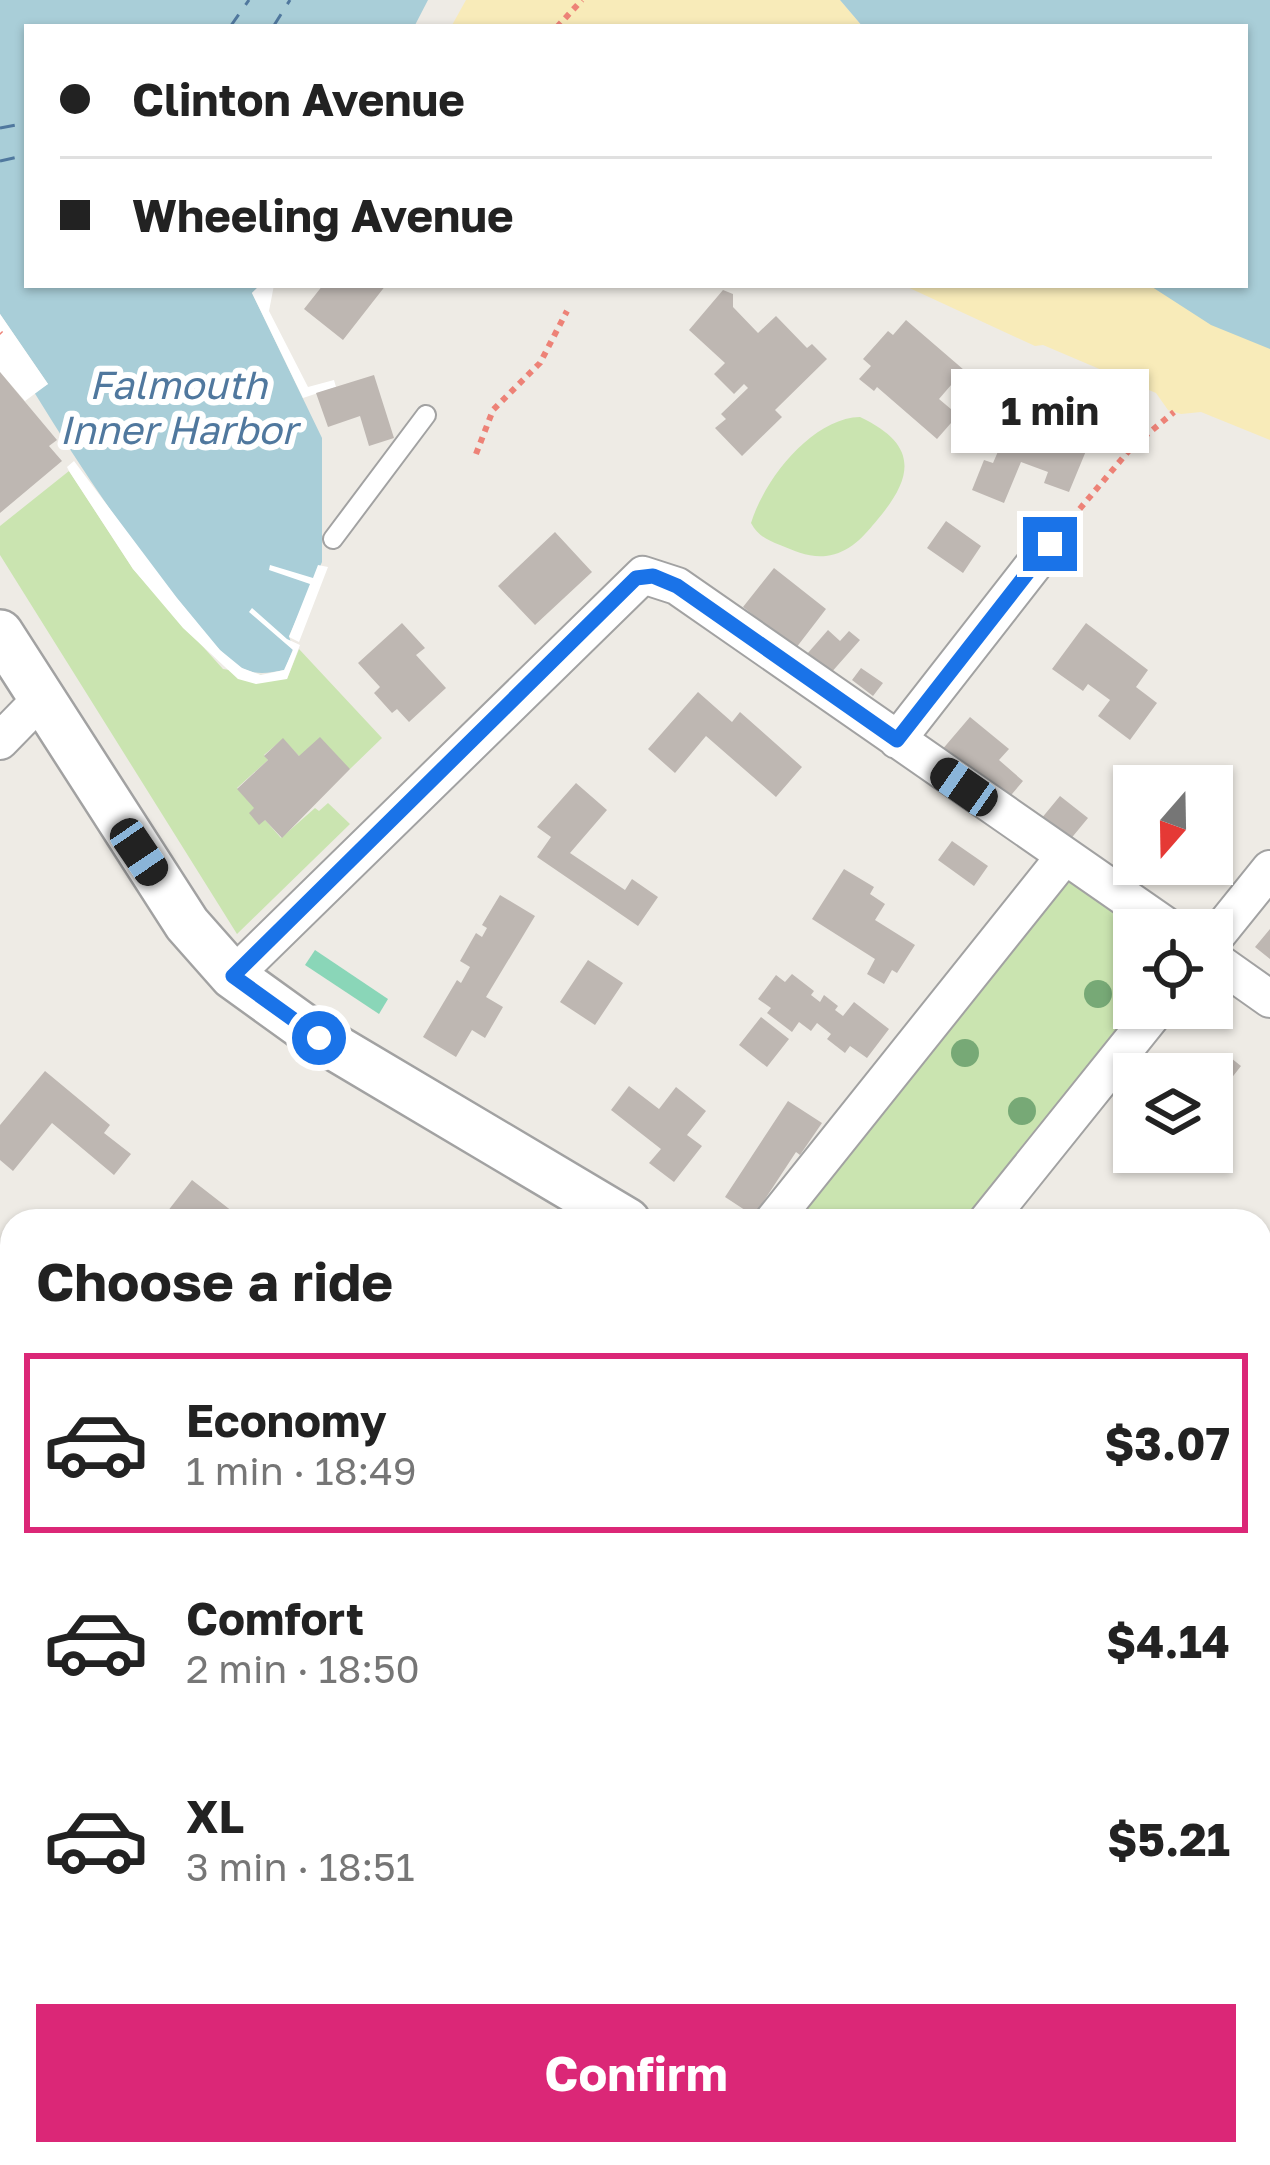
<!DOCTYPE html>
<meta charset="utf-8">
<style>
:root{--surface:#fff;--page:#f6f6f6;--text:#222;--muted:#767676;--line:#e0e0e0;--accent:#db2777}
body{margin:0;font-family:"Golos Text",sans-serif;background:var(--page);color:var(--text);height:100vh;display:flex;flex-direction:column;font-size:45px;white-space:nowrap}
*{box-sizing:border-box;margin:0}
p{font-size:39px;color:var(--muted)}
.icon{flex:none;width:66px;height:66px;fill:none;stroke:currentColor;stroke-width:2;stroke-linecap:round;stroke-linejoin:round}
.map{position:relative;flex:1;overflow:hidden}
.panel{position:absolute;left:0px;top:1209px;width:1272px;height:957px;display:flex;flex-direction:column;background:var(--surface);border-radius:36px 36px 0 0;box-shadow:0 3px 9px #0004}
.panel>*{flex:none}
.top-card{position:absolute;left:24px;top:24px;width:1224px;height:264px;border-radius:0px;box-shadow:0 3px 9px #0004;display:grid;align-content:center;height:264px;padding:0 36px;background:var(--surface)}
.needle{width:78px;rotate:200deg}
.controls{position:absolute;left:1113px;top:765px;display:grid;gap:24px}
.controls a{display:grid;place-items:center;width:120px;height:120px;border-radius:0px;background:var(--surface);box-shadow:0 3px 9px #0004;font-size:60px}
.end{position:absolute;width:54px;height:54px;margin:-27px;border:15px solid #1a73e8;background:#fff;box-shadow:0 0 0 6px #fff}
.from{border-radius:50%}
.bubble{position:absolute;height:84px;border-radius:0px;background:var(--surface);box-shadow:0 3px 9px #0004;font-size:39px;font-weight:700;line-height:84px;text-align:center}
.car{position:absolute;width:36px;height:72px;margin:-36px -18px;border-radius:15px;box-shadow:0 0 9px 3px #0007;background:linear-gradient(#222 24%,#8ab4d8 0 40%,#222 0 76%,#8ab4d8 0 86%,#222 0)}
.top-card b{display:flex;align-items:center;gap:42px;height:114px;font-size:45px}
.top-card b+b{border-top:3px solid var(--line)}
.top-card i{width:30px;height:30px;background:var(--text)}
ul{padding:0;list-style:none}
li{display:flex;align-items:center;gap:36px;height:180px;margin:0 24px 18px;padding:0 12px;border:6px solid transparent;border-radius:0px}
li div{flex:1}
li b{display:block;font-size:45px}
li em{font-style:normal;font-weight:700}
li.current{border-color:var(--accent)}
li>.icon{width:108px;height:108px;stroke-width:1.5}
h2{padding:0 36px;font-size:54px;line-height:144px}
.action{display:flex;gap:24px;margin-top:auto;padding:24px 36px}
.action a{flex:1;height:138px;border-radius:0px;background:var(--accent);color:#fff;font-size:48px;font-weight:700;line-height:138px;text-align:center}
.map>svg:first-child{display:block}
</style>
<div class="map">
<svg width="1270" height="2165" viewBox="0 0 1270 2165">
<rect width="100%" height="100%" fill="#eeebe5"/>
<path fill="#cae4b0" d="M860 417C917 444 915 475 878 519 864 536 850 553 826 556 810 558 795 551 780 545 767 540 758 536 751 523 764 480 812 418 860 417Z
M69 471 133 569 223 669 287 679 299 649 382 738 350 769 299 756 283 739 264 755 268 760 237 788 281 838 315 808 319 811 328 803 350 824 237 934 0 555V526Z
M1068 876 1152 930H1134V1008H1142L971 1221H785Z"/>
<path fill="#f8ebb9" d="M466 0H840L863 27H451Z
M903 285H1197L1270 329V440L1201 412 1181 414 1168 410 1156 393 1043 345 1035 346Z"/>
<path fill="#8ad6b8" d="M315 950 388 999 379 1014 305 965Z"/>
<path fill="#a9ced8" d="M0 0H428L414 27H27V285H260L252 293 322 438V562L289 636 293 649 285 670C268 673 255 676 240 667 217 652 200 626 183 606 127 538 80 467 34 392L48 384 0 314Z
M840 0H1270V349L1211 325 1149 285H1245V27H863Z"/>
<path fill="#fff" d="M260 285H274L269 311 308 387 334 380 336 387 303 398 252 293Z
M0 314 48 384 25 401 0 372Z
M74 461 177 598 220 650 242 668 261 675 284 670 293 650 249 612 252 608 287 639 300 645 287 679 256 684 238 679 183 628 133 569 69 471 67 467Z
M270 565 313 578 318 565 328 567 299 642 289 637 310 584 269 570Z"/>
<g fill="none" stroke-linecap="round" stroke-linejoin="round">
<path stroke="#50789e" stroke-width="3" stroke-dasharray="15 12" stroke-linecap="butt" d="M230 27 249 0
M273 27 290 0
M0 128 27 123
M0 161 27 155"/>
</g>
<path fill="#beb7b2" d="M323 285H386L343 340 304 309Z
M723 290 733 294V307L758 333 776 316 807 348 812 344 827 359 775 410 782 417 742 456 715 428 726 419 721 414 748 388 744 384 734 394 714 374 725 363 689 330Z
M906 320 964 370 939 399 958 415 937 439 877 387 874 391 859 379 871 366 863 359 888 331 893 335Z
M0 372 57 440 49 446 62 461 0 513Z
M374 375 394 438 369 446 360 416 328 427 316 393Z
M1019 403 1055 417 1059 406 1084 416 1080 428 1093 434 1069 492 1044 483 1048 472 1021 462 1004 503 972 490 984 460 993 463Z
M946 521 981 546 963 573 927 548Z
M555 532 592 572 535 625 498 586Z
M774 568 826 609 796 648 743 607Z
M402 623 425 648 416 655 446 688 409 722 397 709 392 713 374 693 380 687 358 663Z
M1086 623 1148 670 1136 687 1157 703 1130 740 1098 716 1110 700 1088 684 1083 691 1052 669Z
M828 630 840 641 849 631 860 640 830 674 807 654Z
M861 668 883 683 873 696 852 680Z
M698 692 732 722 740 712 802 767 776 797 706 736 675 773 648 749Z
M970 717 1009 749 999 760 1023 781 1006 801 941 751Z
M320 737 350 769 282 838 265 820 259 825 249 813 254 808 237 789 268 760 264 756 283 738 299 756Z
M576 783 607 810 570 853 625 890 632 879 658 897 638 926 537 857 551 837 537 827Z
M1060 796 1088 818 1069 841 1041 819Z
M952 841 988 866 974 886 938 860Z
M844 869 874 887 870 894 885 904 875 920 915 945 897 973 892 970 884 984 867 974 875 959 812 919Z
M500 895 535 916 486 997 503 1007 485 1038 472 1030 456 1057 423 1037 457 980 461 983 470 967 460 961 476 933 482 937 487 928 482 925Z
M1270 929V959L1255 947Z
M588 960 623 983 595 1025 560 1002Z
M792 974 814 991 811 995 820 1002 824 995 838 1006 835 1010 843 1016 854 1002 889 1029 867 1058 850 1046 845 1053 827 1039 831 1034 817 1023 811 1031 799 1022 792 1032 767 1013 771 1008 758 999 776 975 785 982Z
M761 1017 789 1039 767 1067 739 1045Z
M1226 1054 1241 1066 1223 1089 1231 1096 1212 1120V1072Z
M45 1071 110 1125 104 1133 131 1154 114 1175 52 1123 13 1171 0 1160V1125Z
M629 1086 659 1109 676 1087 706 1111 687 1135 702 1146 674 1182 649 1163 661 1149 611 1110Z
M788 1101 822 1123 800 1155 796 1152 754 1216 725 1197Z
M192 1180 237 1215 232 1221H160Z
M1260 1720 1270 1727V1772L1260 1766Z
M3 1931 12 1938V1986L0 1976Z
M5 2101 12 2107 9 2128 0 2120V2106Z
M699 2154H745L741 2160 736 2156 730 2165H713Z
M961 2154H1005L997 2165H969L972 2161Z"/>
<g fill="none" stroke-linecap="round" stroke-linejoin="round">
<defs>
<path id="service" d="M333 539 426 415
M313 2165 323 2154"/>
<path id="minor" d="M897 740 1050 544
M0 741 43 697
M1212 941 1270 869
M1212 958 1270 999
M233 976 643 575 677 586 1172 930
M773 1221 1064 857
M987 1221 1158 1008
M1260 1346 1270 1334
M0 1753 12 1738
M804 2165 812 2154"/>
<path id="tertiary" d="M0 633 187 924 233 976 319 1038 627 1221
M1260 1610 1270 1616"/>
</defs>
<use href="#service" stroke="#a2a2a2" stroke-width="22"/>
<use href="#minor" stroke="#a2a2a2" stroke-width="40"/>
<use href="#tertiary" stroke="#a2a2a2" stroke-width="50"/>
<path stroke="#ed8277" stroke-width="6" stroke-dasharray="6 6" stroke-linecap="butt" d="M557 27 582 0
M0 333 1 334
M476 454 493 410 540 363 567 311
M1072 518 1132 447 1174 412"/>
<use href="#service" stroke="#fff" stroke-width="18"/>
<use href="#minor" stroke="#fff" stroke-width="36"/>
<use href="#tertiary" stroke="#fff" stroke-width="45"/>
</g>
<g fill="#77a976">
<circle cx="1098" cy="994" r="14"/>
<circle cx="965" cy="1053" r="14"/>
<circle cx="1022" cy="1111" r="14"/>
</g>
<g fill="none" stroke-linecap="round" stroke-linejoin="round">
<path stroke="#1a73e8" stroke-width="15" d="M319 1038 233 976 636 578 653 576 677 586 897 740 1050 544"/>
</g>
<g text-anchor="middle" stroke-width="12" stroke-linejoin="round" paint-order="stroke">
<g font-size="39" font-style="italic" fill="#50789e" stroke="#fff">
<text x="178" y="399">Falmouth<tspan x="178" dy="45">Inner Harbor</tspan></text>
</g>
</g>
</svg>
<div class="controls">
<a><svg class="needle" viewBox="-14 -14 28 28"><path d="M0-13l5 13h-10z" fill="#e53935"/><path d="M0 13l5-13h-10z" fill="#767676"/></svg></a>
<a><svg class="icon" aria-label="locate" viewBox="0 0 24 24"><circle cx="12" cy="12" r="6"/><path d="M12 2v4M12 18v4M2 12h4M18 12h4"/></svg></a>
<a><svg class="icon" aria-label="layers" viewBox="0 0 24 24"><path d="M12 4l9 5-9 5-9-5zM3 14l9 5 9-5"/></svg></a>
</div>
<i class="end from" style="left:319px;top:1038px"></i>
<i class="end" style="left:1050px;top:544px"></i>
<div class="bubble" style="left:951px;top:369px;width:198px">1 min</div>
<i class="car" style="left:964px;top:787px;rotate:305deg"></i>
<i class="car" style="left:139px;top:852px;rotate:146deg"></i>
<div class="top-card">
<b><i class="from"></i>Clinton Avenue</b>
<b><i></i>Wheeling Avenue</b>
</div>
<section class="panel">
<h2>Choose a ride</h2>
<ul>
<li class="current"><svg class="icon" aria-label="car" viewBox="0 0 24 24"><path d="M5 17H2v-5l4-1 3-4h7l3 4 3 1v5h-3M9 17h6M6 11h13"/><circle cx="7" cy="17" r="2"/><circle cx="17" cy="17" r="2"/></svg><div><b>Economy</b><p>1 min · 18:49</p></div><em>$3.07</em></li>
<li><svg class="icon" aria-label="car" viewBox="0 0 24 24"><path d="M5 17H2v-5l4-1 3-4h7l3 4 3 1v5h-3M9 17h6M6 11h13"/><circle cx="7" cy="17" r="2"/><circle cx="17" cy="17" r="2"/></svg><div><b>Comfort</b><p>2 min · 18:50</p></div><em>$4.14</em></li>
<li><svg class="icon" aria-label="car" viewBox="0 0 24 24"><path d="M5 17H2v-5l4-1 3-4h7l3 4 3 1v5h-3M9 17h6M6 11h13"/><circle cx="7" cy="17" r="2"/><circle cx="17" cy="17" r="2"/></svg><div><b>XL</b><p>3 min · 18:51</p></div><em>$5.21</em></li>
</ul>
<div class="action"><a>Confirm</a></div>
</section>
</div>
